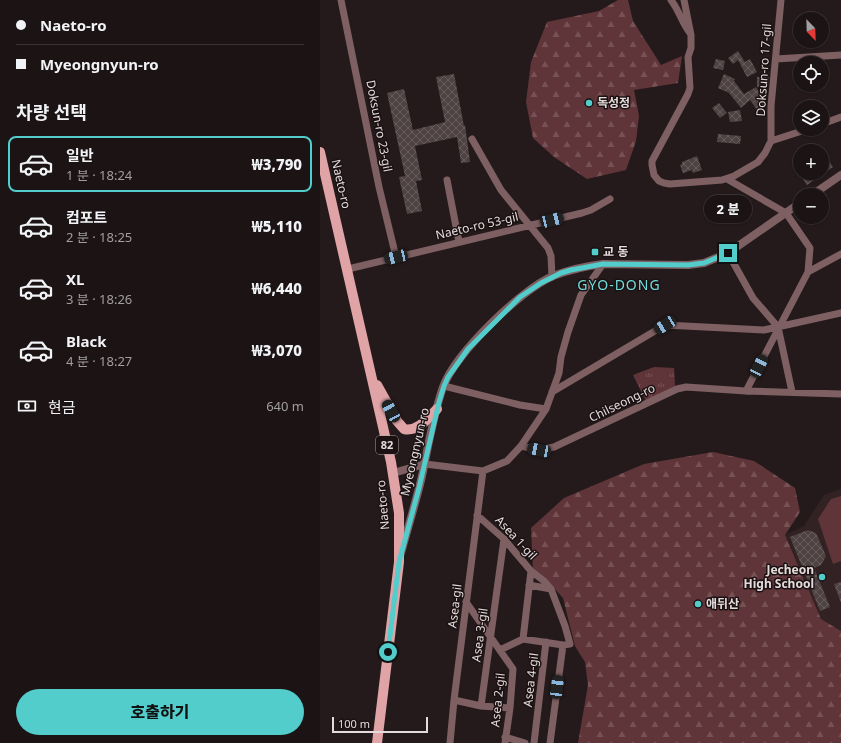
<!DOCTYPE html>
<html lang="ko">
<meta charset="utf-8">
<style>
:root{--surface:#1c1414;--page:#292122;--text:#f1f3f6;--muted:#a09ea0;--line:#3a3334;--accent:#52cdcc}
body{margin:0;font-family:"Noto Sans","Noto Sans KR",sans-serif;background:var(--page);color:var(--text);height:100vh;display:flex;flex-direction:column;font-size:15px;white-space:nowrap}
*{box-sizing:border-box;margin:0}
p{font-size:13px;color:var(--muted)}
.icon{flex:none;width:22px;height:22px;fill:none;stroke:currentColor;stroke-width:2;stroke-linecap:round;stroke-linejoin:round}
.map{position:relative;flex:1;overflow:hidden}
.details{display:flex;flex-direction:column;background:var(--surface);width:320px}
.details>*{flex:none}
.banner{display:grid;align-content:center;height:88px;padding:0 16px;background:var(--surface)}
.needle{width:26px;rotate:157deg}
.fabs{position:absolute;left:473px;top:12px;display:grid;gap:8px}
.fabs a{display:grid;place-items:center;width:36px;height:36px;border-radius:50%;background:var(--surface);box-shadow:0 1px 3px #0004,0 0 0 1px var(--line);font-size:20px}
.scale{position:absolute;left:12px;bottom:10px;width:96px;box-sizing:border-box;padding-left:4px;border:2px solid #e4dcdc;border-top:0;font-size:11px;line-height:14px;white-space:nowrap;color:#e4dcdc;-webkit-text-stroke:3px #1b1112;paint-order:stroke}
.end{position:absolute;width:18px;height:18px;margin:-9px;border:5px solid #52cdcc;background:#111;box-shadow:0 0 0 2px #111}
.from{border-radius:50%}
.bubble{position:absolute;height:28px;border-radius:14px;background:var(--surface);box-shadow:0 1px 3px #0004,0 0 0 1px var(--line);font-size:13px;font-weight:800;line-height:28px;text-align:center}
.car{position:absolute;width:12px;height:24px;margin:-12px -6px;border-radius:5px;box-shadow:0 0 3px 1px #0007;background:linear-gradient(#222 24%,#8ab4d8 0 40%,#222 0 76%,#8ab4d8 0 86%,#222 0)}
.banner b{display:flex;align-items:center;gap:14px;height:38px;font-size:15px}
.banner b+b{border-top:1px solid var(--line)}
.banner i{width:10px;height:10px;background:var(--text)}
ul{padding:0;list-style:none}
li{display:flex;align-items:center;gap:12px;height:56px;margin:0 8px 6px;padding:0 8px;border:2px solid transparent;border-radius:8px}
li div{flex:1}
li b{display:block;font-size:15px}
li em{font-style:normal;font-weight:800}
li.active{border-color:var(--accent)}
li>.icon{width:36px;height:36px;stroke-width:1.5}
h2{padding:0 16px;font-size:18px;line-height:48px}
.pay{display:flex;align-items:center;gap:10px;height:44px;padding:0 16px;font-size:15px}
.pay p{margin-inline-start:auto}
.action{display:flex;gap:8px;margin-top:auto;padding:8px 16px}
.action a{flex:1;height:46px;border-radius:24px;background:var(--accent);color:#111;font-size:16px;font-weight:800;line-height:46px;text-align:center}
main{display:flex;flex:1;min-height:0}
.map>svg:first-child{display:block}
</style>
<main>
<section class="details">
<div class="banner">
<b><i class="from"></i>Naeto-ro</b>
<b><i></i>Myeongnyun-ro</b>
</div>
<h2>차량 선택</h2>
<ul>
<li class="active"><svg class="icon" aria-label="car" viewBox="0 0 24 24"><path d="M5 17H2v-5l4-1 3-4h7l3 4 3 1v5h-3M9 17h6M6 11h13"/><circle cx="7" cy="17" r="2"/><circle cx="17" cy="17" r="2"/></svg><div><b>일반</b><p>1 분 · 18:24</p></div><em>₩3,790</em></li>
<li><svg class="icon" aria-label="car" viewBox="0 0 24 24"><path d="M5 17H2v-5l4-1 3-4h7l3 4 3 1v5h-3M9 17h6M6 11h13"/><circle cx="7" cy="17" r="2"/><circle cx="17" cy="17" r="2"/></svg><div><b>컴포트</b><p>2 분 · 18:25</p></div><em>₩5,110</em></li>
<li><svg class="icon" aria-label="car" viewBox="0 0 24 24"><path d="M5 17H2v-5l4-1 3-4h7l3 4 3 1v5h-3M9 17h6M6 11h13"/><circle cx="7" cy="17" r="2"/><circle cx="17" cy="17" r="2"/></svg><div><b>XL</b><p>3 분 · 18:26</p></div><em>₩6,440</em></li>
<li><svg class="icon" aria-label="car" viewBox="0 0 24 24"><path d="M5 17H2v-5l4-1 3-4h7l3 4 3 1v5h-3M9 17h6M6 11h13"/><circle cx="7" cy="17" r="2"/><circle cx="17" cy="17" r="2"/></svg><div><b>Black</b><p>4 분 · 18:27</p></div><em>₩3,070</em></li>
</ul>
<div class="pay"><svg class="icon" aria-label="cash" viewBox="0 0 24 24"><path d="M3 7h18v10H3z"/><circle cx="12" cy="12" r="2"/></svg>현금<p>640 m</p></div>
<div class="action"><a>호출하기</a></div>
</section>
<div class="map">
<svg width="521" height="743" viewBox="0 0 521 743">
<defs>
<pattern id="forest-firs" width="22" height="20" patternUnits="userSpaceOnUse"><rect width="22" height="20" fill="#603539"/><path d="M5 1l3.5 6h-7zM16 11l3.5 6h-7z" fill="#775255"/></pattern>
<pattern id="park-tufts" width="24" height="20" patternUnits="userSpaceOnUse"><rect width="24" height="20" fill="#603539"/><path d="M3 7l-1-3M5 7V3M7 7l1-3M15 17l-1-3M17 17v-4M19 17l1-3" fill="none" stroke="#775255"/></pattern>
<pattern id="building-cross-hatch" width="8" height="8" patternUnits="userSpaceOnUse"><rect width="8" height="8" fill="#4e4242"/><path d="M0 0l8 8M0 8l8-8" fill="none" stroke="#675d5d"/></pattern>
</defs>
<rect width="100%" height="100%" fill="#251a1b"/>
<path fill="#332223" d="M521 489V631L501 619 465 535 484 526 504 495Z"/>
<path fill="url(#forest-firs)" d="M298 0H308L313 21 341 65 362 56 358 83 314 90 319 116 316 141 306 170 267 179 234 157 213 138 206 102 211 62 227 22 279 11Z
M393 452 434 461 475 488 480 512 465 535 501 619 521 631V743H258L268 685 265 662 255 646 243 598 233 587 213 570 211 528 244 498 324 464Z"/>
<path fill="url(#park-tufts)" d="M334 367 354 368 355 386 326 401 313 375Z"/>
<path fill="#603539" d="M521 496V561L513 564 498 519 511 499Z"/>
<path fill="url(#building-cross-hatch)" d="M418 51 425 62 430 59 437 72 427 77 418 60 413 64 408 58Z
M396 59 405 61 403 70 393 68Z
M134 74 144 126 145 125 150 162 141 163 137 137 95 146 102 180 96 181 102 211 87 214 79 177 85 176 67 93 84 89 93 130 125 122 116 77Z
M404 74 415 79 414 81 424 94 436 87 446 104V106L438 111 430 100 421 108 409 93 398 88Z
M437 77H449L448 87H437Z
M399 103 407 113 400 118 392 108Z
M420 110 422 121 410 122 408 112Z
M398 134 421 136 420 144 397 142Z
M499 145 513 167 487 185 472 163 480 158V173H502V151H490Z
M377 156 382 170 373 173 372 170 363 173 360 165 362 164V162Z
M488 530 496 533 506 556 501 565 494 568 510 607 500 611 470 537Z
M521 582V603L514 584Z"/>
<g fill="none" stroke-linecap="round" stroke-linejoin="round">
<path stroke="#7e6062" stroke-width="7" d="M21 0 59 187 76 257
M351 0C359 10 362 23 370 33
M364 0 371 35V48L368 57 370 88 368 94 332 161V165L334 175 339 181 344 183 350 184 402 180 414 176 438 162 445 153 451 141 488 129
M456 59 521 55
M502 124 521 117
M152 139 181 190 228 248 231 256 232 277
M451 141V106L461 0
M407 179 466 213 490 248 488 272 426 391
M127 180 139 242
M408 253 433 298 458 327 472 392
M28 269 262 213 271 210 290 199
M488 272 521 254
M124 386 200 405 226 409
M232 392 345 325 444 330 521 313
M201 446 226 409 239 373 241 357 248 332 261 295 283 264
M105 464 163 471 187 461 201 446 219 450 234 447 357 389 366 387 426 391 521 394
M157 515 184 539 211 571 203 639
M211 571 224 581 231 589
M146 602 193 669 190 708 185 743
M180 650 203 639 243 645 250 644 245 626 231 589 209 585
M134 700 161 706 190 708
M161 706 184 539
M185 737 205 743
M130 743 134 700 163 471
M214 743 226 642
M230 743 243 645"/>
<path stroke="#7e6062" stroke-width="8" d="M492 195 521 175
M73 473 105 464
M81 553C88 527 96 502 102 476 108 447 113 416 123 387 135 354 200 290 233 276 249 270 266 266 283 264L368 265 384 263 408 253 480 203"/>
<path stroke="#e0a4a7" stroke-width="10" d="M0 152 71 462 79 513V562L57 743
M57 385 77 421 84 429C98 432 108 418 117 409"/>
</g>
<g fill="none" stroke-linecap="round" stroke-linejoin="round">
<path stroke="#52cdcc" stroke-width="5" d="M68 652 79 562 99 488 119 402 124 386 128 377 148 349 200 297 221 283 241 273 251 270 283 264 368 265 384 263 408 253"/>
</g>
<g fill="#52cdcc" stroke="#1b1112" stroke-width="1.5">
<circle cx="269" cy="103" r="4"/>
<rect x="271" y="248" width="8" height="8" rx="2"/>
<circle cx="502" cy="577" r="4"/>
<circle cx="378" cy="604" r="4"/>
</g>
<g text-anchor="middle" stroke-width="3" stroke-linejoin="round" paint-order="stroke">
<rect fill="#1b1112" stroke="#a89f9f" stroke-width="1" x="56" y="436" width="22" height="18" rx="3"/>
<g font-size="11" font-weight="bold" fill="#e4dcdc">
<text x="67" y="449">82</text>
</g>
<g font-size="12" fill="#e4dcdc" stroke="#1b1112">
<text transform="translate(444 70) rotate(-86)" y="4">Doksun-ro 17-gil</text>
<text transform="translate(59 126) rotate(79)" y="4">Doksun-ro 23-gil</text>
<text transform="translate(21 184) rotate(77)" y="4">Naeto-ro</text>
<text transform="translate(157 226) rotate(-13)" y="4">Naeto-ro 53-gil</text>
<text transform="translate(302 403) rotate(-26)" y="4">Chilseong-ro</text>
<text transform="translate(95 452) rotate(-77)" y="4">Myeongnyun-ro</text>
<text transform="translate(63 505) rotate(-95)" y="4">Naeto-ro</text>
<text transform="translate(196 538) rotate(47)" y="4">Asea 1-gil</text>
<text transform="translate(135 606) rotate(-83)" y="4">Asea-gil</text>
<text transform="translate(160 635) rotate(-82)" y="4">Asea 3-gil</text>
<text transform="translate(211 680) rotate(-83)" y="4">Asea 4-gil</text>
<text transform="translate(178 700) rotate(-84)" y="4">Asea 2-gil</text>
</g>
<g font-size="12" font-weight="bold" fill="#e4dcdc" stroke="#1b1112" text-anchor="start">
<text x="277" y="107">독성정</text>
<text x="283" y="256">교 동</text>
<text x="494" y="574" text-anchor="end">Jecheon<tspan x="494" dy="14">High School</tspan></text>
<text x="386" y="608">애뒤산</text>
</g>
<g font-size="14" letter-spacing="1" fill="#71dddc" stroke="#1b1112">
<text x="299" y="290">GYO-DONG</text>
</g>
</g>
</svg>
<div class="fabs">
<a><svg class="needle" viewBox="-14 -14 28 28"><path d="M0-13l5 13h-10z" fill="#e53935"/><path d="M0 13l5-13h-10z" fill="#a09ea0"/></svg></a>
<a><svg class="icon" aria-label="locate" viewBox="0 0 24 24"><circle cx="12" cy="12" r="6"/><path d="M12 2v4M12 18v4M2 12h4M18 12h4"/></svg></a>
<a><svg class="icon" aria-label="layers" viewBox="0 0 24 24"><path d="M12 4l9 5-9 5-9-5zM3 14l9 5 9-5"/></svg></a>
<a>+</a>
<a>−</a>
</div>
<div class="scale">100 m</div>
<i class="end from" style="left:68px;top:652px"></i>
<i class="end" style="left:408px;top:253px"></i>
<div class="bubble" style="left:384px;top:195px;width:48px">2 분</div>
<i class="car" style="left:232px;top:220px;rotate:76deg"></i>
<i class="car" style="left:76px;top:257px;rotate:257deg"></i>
<i class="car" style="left:345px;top:325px;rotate:239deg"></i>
<i class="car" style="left:439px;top:366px;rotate:27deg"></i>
<i class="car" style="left:71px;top:411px;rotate:331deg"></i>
<i class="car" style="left:219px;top:450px;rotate:281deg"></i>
<i class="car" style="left:237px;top:687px;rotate:7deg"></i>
</div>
</main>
